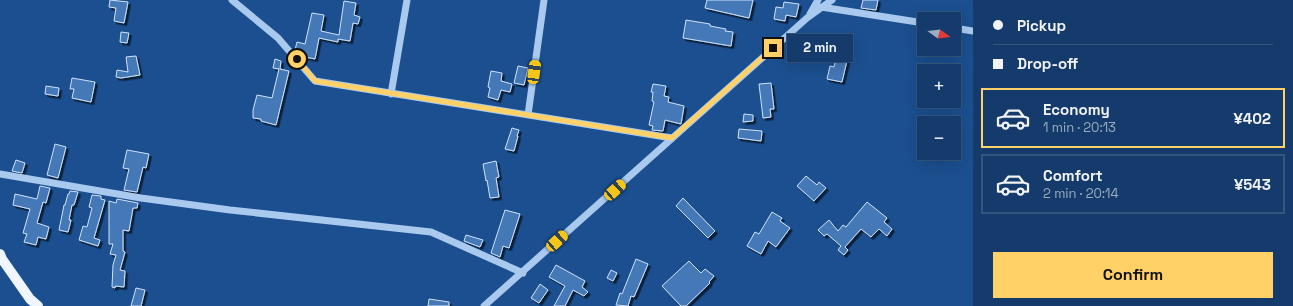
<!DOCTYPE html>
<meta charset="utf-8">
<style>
:root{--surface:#143b6b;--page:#214673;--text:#f1f3f6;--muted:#9dadc1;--line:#33557e;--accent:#ffd166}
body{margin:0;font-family:"Space Grotesk",sans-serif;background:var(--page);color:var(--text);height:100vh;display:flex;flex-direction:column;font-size:15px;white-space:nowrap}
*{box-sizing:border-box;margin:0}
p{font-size:13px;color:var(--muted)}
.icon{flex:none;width:22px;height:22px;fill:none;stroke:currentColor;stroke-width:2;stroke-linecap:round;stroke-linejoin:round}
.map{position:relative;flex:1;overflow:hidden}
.details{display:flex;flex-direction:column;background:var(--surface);width:320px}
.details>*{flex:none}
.top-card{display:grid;align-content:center;height:88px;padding:0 20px;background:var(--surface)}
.needle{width:26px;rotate:105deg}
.buttons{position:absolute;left:917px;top:12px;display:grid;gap:8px}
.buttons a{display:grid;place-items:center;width:44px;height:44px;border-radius:0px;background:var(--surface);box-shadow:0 4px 16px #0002,0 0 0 1px var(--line);font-size:20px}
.end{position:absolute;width:18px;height:18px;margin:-9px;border:5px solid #ffd166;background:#111;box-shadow:0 0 0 2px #111}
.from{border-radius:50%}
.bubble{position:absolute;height:28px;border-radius:0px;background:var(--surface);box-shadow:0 4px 16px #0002,0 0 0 1px var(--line);font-size:13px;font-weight:600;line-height:28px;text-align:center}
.car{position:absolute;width:12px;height:24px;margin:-12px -6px;border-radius:5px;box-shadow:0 0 3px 1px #0007;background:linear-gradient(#f5c518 24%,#345 0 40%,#f5c518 0 76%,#345 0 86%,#f5c518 0)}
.top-card b{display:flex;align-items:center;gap:14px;height:38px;font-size:15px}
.top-card b+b{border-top:1px solid var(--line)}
.top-card i{width:10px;height:10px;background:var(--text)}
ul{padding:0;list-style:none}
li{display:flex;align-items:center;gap:12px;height:60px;margin:0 8px 6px;padding:0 12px;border:2px solid var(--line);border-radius:0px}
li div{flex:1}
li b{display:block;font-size:15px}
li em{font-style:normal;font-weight:600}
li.current{border-color:var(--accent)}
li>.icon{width:36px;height:36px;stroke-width:1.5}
.button{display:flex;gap:8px;margin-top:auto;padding:8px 20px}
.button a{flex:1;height:46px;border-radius:0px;background:var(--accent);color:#111;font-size:16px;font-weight:600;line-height:46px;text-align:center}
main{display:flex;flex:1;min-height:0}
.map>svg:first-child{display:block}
</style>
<main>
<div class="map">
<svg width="973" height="306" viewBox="0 0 973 306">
<defs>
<filter id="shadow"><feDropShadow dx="2.5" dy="2.5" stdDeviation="0" flood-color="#0009"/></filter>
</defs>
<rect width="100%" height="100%" fill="#1b4f8f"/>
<path fill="#4478b7" stroke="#cfe3fa" filter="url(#shadow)" d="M110 0 128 2 124 23 114 21 116 8 109 7Z
M707 0H753L749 18 705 8Z
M863 0H878L876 10 861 8Z
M344 1 356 3 354 15 360 17 358 24 353 23 350 41 338 39V42L319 38 315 59 300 56 295 50 297 42 305 44 312 13 324 15 321 31 339 35Z
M784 2 799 4 796 17 786 15 785 21 774 19 776 7 783 8Z
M686 20 710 24V26L726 29 725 31 733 32 731 46 683 38Z
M121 32 129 33 127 43 120 42Z
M839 46 850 48 842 82 827 79 830 66 834 67Z
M136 56 140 75 121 78 116 77 117 70 128 72 126 57Z
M275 59 281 61 280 69 289 71 276 125 261 121V119L253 118V110L257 95 272 98 279 69 273 68Z
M518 66 528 68 524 85 514 83Z
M491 71 502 73 501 81 512 84 510 92 501 90 498 100 488 97 490 88 488 87Z
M72 78 95 82 91 102 72 98 74 89H70Z
M771 83 774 109H770L771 117 763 118 759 84Z
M653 84 666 86 664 96 669 97 668 102 684 106 681 124 665 120 663 131 652 130 653 126 649 125 654 102 652 101 653 92H651Z
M46 86 59 88 58 96 45 94Z
M744 114 753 115V121L743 122Z
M512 128 519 130 517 136H518L514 151 505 149Z
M739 129 762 131 761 141 738 138Z
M55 144 66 147 58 178 47 175Z
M127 150 149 154 146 168 143 167 137 192 124 190 129 169 123 168Z
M16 160 25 163 22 173 12 171Z
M496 161 499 177 496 178 499 197 490 198 487 180 486 181 483 164Z
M806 176 817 185 819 182 826 188 814 201 797 186Z
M40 186 50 188 46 203 43 202 37 223 49 227 46 239 38 237 36 245 24 242 27 234 23 233 30 209 13 205 15 194 37 199Z
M70 191 78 192 74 205H72L69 220H71L68 232 59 230 64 205H65L68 194H69Z
M92 195 101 196V199L105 200 94 238 100 240 98 246 79 240 83 226 87 227 92 208 89 207Z
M683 198 715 231 708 238 676 206Z
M117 199 138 203 137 208H133L129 231 123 230V251L125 252 120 270 125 271 124 287 115 286V288L112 287 113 265 116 255 110 254 113 244H109V201L116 203Z
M867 202 887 218 884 222 892 229 887 236 879 229 871 237 861 229 845 247 848 250 844 255 838 250 841 246 827 234 824 236 818 230 829 220 838 231 843 225 846 227Z
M505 210 520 214 509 248 503 246 500 257 491 253Z
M772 212 782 218 780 221 790 228 776 247 768 241 761 254 747 246 755 232 759 234Z
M466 235 483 240 480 247 464 241Z
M636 259 648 264 634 297 631 296 628 306 616 305 620 293 622 294Z
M689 261 701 273 705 269 714 276 709 282 710 283 686 306H681L662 286Z
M556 265 585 281 582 287 588 292 584 296 573 290 565 306H554L565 286 549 277Z
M611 270 617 273 613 281 607 278Z
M540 284 548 290 539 303 531 298Z
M136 288 145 290 141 306H131Z
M429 299 449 302V306H428Z"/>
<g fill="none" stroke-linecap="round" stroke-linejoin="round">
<path stroke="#a9c9ee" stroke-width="7" d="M232 0 278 38 315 81 672 138
M821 7 924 23
M810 14 818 0
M954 28 973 31
M391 94 407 0
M528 115 544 0
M0 174 141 198 230 210 431 232 523 273
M484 306 807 18 832 0"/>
<path stroke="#f0f6ff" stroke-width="10" d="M0 254 2 259 30 299 38 306"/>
</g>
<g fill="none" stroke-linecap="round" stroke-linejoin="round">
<path stroke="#ffd166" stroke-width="5" d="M297 59 315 81 672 138 773 48"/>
</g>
</svg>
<div class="buttons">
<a><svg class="needle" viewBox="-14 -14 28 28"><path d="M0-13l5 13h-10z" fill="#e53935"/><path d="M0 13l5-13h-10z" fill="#9dadc1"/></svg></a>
<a>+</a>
<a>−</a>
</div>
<i class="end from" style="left:297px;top:59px"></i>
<i class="end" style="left:773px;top:48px"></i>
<div class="bubble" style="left:787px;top:34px;width:66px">2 min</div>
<i class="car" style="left:534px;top:72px;rotate:8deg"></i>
<i class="car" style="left:615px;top:190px;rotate:48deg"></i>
<i class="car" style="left:557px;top:241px;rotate:48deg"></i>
</div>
<section class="details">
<div class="top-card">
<b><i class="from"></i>Pickup</b>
<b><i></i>Drop-off</b>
</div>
<ul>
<li class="current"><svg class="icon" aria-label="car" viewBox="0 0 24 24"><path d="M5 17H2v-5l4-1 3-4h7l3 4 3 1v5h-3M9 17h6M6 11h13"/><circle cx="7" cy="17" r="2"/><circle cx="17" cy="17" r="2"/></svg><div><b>Economy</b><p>1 min · 20:13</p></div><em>¥402</em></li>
<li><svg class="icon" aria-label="car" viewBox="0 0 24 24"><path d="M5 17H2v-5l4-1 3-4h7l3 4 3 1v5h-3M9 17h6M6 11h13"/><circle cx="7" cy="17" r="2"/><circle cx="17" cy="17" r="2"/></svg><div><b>Comfort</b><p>2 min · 20:14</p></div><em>¥543</em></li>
</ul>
<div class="button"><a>Confirm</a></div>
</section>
</main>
